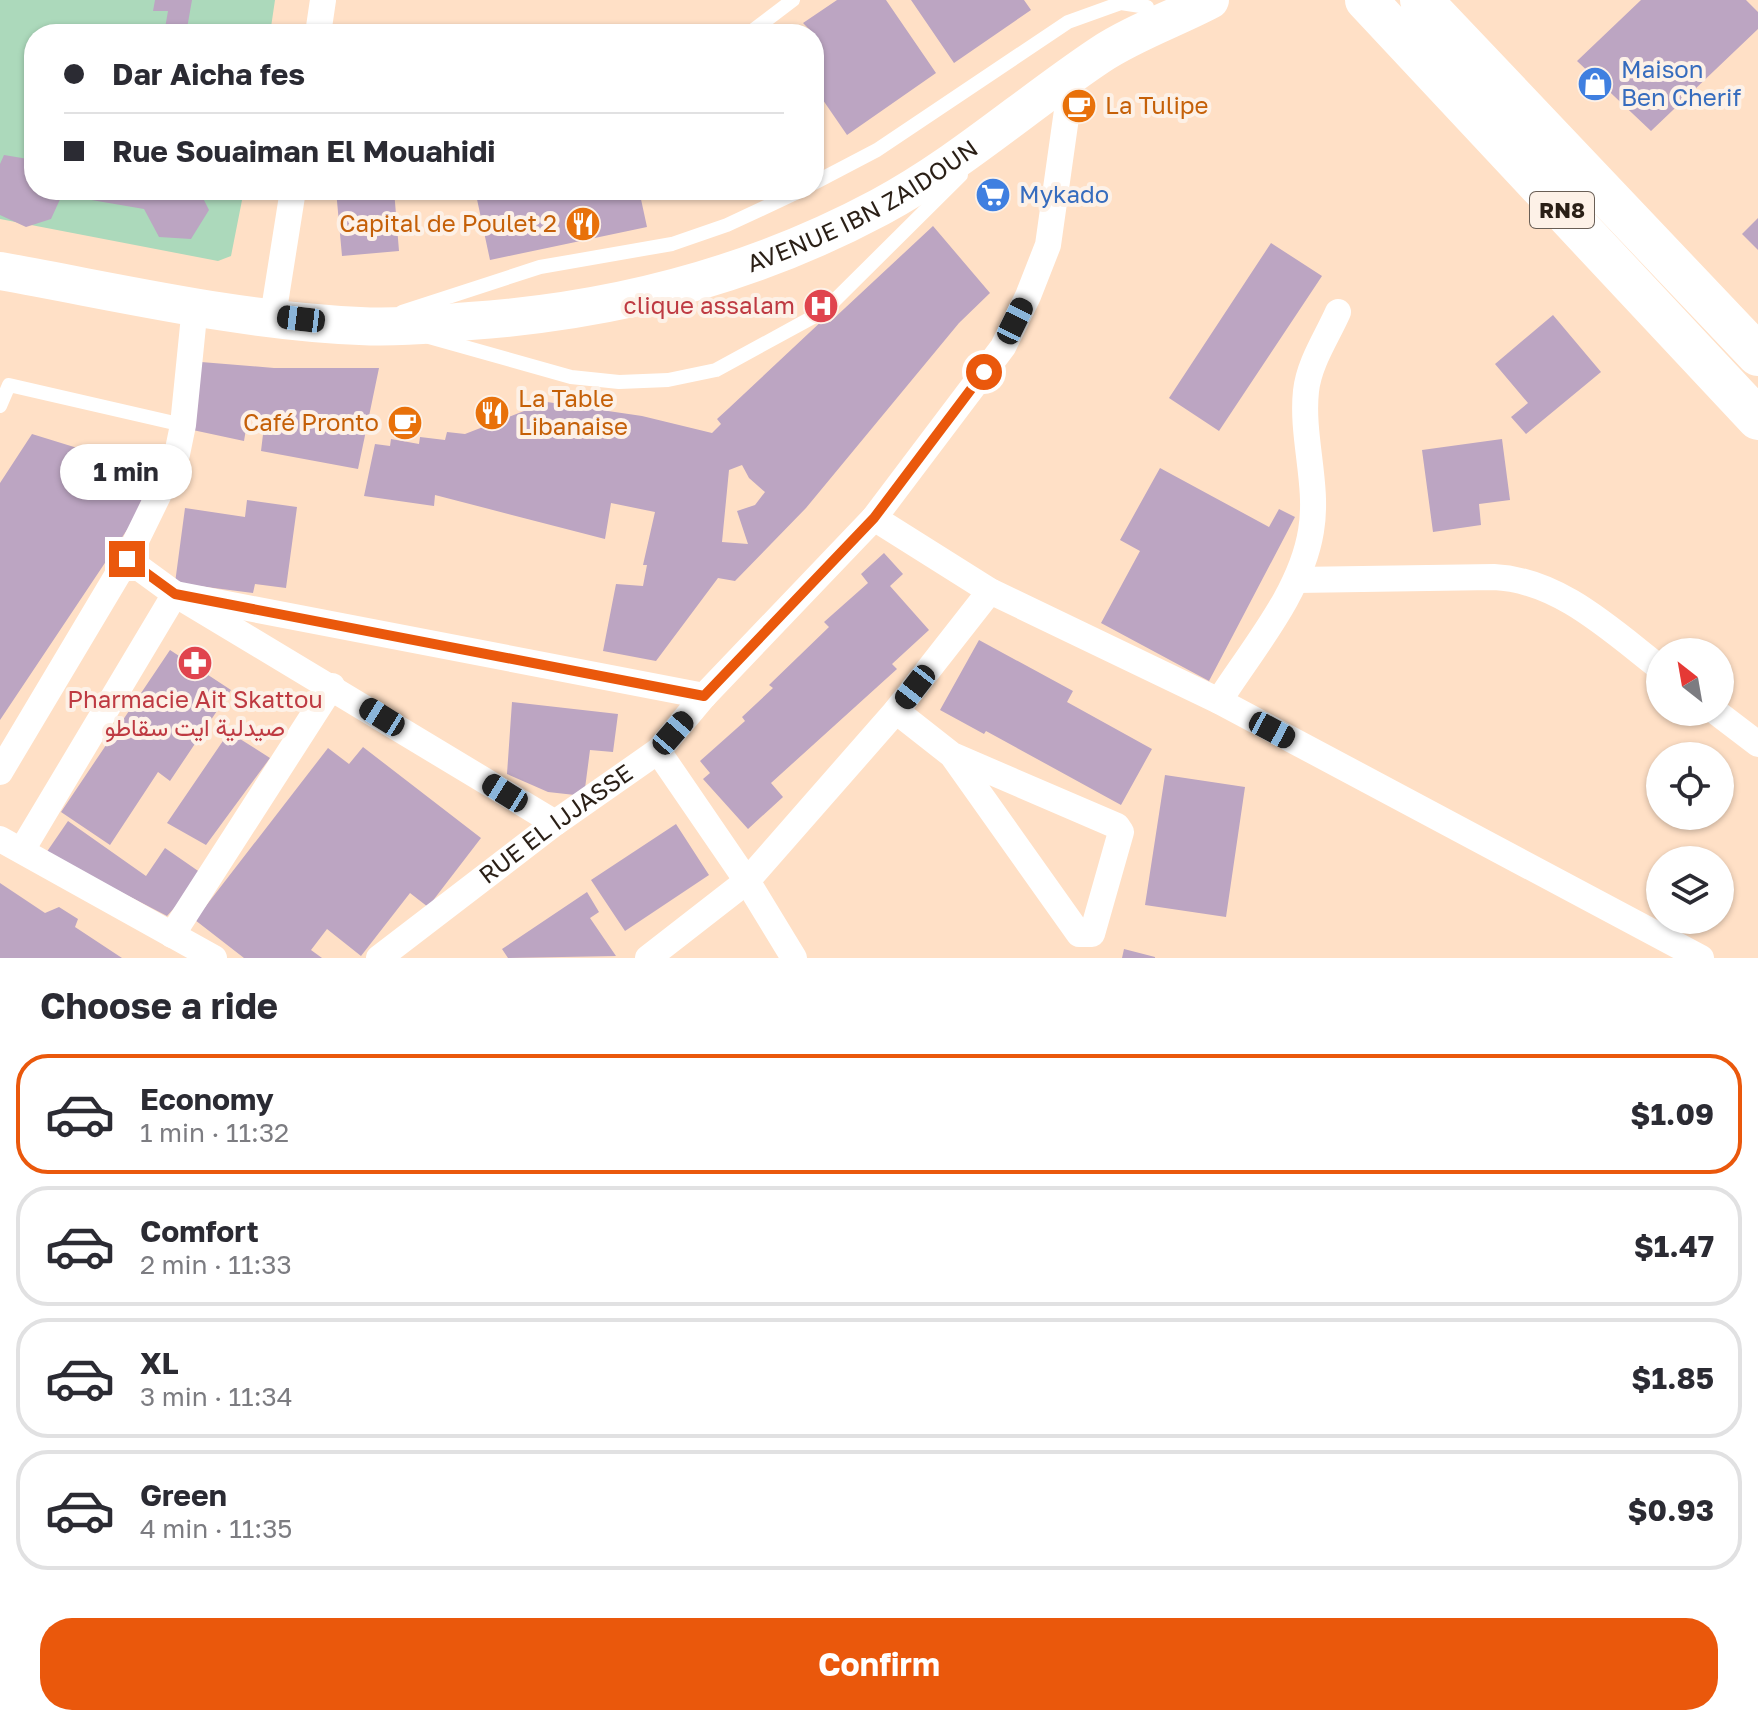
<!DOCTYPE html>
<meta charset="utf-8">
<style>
:root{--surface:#fff;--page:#f2f2f3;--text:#2b2b33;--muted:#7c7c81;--line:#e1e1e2;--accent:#ea580c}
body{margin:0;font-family:"Golos Text",Vazirmatn,sans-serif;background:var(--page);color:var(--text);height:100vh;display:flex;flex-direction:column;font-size:30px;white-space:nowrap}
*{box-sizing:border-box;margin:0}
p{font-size:26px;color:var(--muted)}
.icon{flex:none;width:44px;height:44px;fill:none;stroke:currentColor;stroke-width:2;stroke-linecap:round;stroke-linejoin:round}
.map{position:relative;height:958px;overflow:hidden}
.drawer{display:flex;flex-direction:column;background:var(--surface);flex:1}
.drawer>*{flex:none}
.guide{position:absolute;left:24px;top:24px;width:800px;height:176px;border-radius:32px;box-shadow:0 2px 6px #0004;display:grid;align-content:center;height:176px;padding:0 40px;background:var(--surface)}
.needle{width:52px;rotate:329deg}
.fabs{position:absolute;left:1646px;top:638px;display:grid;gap:16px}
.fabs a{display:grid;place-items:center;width:88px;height:88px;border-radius:50%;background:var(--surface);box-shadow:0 2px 6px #0004;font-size:40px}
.end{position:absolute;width:36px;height:36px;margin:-18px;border:10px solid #ea580c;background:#fff;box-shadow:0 0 0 4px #fff}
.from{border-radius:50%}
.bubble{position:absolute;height:56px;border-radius:28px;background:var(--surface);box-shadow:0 2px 6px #0004;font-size:26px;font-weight:700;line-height:56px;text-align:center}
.car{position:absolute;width:24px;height:48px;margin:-24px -12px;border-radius:10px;box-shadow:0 0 6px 2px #0007;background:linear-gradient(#222 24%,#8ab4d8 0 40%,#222 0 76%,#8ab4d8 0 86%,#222 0)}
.guide b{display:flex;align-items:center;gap:28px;height:76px;font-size:30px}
.guide b+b{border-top:2px solid var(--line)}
.guide i{width:20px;height:20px;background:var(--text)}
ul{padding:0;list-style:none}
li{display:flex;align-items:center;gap:24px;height:120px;margin:0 16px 12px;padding:0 24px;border:4px solid var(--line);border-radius:32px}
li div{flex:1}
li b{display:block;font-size:30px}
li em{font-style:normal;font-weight:700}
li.on{border-color:var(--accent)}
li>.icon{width:72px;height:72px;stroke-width:1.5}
h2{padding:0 40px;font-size:36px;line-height:96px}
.action{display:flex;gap:16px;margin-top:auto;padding:16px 40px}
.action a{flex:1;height:92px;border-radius:32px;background:var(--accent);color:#fff;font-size:32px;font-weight:700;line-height:92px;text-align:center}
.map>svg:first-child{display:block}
</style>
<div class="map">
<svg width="1758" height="958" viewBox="0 0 1758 958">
<rect width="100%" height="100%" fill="#ffe0c6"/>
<path fill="#acd9bb" d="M0 0H275L270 34H34V190H244L231 256 218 261 0 219Z"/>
<path fill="#bca5c2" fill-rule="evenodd" d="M155 0H192L186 34H164L168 11H153Z
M837 0H886L936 73 847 135 814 87V34L803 23Z
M911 0H1024L1031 10 954 63Z
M1641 0H1746L1758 12V29L1651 131 1577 61Z
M4 155 34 160V190H199L209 210 191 239 159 237 144 209 62 195 51 219 26 227 0 215V164Z
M336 190H394L399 251 342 256Z
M475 190H639L647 227 490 260Z
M1758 218V250L1742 234Z
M933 226 990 293 959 323 806 508 735 581 718 578 656 661 603 651 616 584 643 586 647 565H643L655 512 611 503 605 539 435 495 434 506 364 496 375 444 390 446 391 439 419 444 420 437 445 440 447 432 465 434 547 402 642 416 712 433 721 424 717 419 729 408 825 318 830 322ZM742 465 749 478 765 492 755 505 737 511 748 544 722 542 729 470Z
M1271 243 1322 276 1219 431 1169 398Z
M1553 315 1601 372 1526 434 1511 417 1528 403 1495 364Z
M201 362 274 368H379L358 469 261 451 265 418 248 417 244 441 188 429Z
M32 434 100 455 103 463 124 454 161 479 0 720V483Z
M1502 439 1510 500 1479 504 1481 525 1433 532 1422 450Z
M1160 468 1269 527 1279 509 1295 517 1209 681 1101 623 1140 551 1120 540Z
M247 500 297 507 286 588 255 584 253 593 175 583 185 508 245 517Z
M884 553 903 574 890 586 929 630 892 664 897 669 771 783 783 797 748 829 703 779 710 773 700 761 745 721 742 717 773 688 769 685 829 627 824 622 868 583 861 574Z
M979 640 1073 691 1067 702 1152 749 1121 805 986 731 984 734 940 710Z
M170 650 231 690 170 781 158 772 110 845 61 812Z
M512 702 618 714 613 752 590 750 584 796 548 792 507 774Z
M229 732 270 758 206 845 167 823Z
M363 747 481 838 428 907 410 893 361 956 327 929 311 950 322 958H244L195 920 328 748 349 764Z
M1165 775 1245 787 1226 917 1145 905Z
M68 821 146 876 165 848 204 875 167 916 46 853Z
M676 824 709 875 625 931 591 880Z
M0 883 45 913 59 907 78 919 75 927 122 958H0Z
M587 892 599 912 590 918 616 956 508 958 502 949Z
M1124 949 1155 957V958H1122Z"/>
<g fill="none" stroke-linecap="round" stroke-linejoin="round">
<path stroke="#fff" stroke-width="14" d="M748 34 793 0
M814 183 877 150 1068 22 1121 3 1147 7
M402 312 540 267 672 244 727 225 802 190
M429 337 571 377 619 382 668 380 716 370 824 311 961 175
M0 406 9 385 183 425"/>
<g stroke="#fff" stroke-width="26">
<path d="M318 34 323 0"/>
<path d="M273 316 293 190"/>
<path d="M874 518 990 591 1219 701 1701 958"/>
<path d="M127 559 175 594 555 823"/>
<path d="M1296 580 1494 577C1559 580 1611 630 1660 668"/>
<path d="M1219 701C1252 649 1301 593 1311 531 1319 485 1301 437 1306 391 1309 363 1327 337 1338 312"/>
<path d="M896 711 952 755 1117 826 1121 832 1092 934H1079L952 755"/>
<path d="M1716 712 1758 744"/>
<path d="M658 751 747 881 794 958"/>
<path d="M0 772 127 559 176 459 183 425 195 306"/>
<path d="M0 839 214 958"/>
<path d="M22 850 175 594 704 696"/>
<path d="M172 935 332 686"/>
<path id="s1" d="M379 958 555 823 658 751 704 696 874 518 1003 347 1028 296 1048 245 1072 75"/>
<path d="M648 958 747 881 896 711 990 591"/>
</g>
<path stroke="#fff" stroke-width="38" id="s2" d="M0 271C118 292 239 321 360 326 397 328 434 324 470 321 616 311 751 276 880 207 960 164 1025 105 1100 55 1133 33 1174 19 1210 0"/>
<path stroke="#fff" stroke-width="42" d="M1366 0 1758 419
M1421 0 1758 355"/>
</g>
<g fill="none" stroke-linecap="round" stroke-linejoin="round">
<path stroke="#ea580c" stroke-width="10" d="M127 559 175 594 704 696 874 518 984 372"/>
</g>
<defs>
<symbol id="shop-disc" viewBox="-11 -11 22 22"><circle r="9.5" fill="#3f7fe0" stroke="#fdf1e7"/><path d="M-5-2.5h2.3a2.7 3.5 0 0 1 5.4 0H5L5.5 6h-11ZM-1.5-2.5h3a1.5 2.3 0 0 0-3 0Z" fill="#fff"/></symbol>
<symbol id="cafe-disc" viewBox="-11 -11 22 22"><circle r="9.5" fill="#e8710a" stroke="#fdf1e7"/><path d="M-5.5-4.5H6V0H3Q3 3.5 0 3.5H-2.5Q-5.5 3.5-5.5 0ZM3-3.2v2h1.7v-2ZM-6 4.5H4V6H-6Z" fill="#fff"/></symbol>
<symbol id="supermarket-disc" viewBox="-11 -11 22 22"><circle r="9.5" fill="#3f7fe0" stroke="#fdf1e7"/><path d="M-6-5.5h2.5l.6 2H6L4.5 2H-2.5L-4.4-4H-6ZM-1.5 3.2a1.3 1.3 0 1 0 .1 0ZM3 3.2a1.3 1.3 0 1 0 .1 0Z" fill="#fff"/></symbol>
<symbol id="restaurant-disc" viewBox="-11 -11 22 22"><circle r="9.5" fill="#e8710a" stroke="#fdf1e7"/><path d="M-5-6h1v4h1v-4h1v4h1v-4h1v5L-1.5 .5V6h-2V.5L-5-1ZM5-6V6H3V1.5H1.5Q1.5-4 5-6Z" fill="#fff"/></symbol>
<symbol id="hospital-disc" viewBox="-11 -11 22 22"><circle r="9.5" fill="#e0444e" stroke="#fdf1e7"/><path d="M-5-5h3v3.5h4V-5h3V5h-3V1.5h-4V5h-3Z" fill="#fff"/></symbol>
<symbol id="pharmacy-disc" viewBox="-11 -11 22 22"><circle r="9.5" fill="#e0444e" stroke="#fdf1e7"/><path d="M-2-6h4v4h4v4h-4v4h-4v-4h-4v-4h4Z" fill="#fff"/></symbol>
</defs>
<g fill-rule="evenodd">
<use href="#shop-disc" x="1575" y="64" width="40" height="40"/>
<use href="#cafe-disc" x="1059" y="86" width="40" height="40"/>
<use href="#supermarket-disc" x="973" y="175" width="40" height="40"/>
<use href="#restaurant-disc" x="563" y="204" width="40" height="40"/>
<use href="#hospital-disc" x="801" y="286" width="40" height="40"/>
<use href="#restaurant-disc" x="472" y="393" width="40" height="40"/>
<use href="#cafe-disc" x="385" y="403" width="40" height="40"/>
<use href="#pharmacy-disc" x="175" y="643" width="40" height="40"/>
</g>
<g text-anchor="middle" stroke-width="8" stroke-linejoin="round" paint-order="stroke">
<rect fill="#fdf1e7" stroke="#695e55" stroke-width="2" x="1530" y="192" width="64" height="36" rx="6"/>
<g font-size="22" font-weight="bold" fill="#2a1f16">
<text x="1562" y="218">RN8</text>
</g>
<g font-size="24" fill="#366cbe" stroke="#fdf1e7" text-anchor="start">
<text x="1621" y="78">Maison<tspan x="1621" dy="28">Ben Cherif</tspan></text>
<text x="1019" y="203">Mykado</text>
</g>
<g font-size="24" fill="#c56008" stroke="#fdf1e7" text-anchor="start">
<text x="1105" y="114">La Tulipe</text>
<text x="557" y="232" text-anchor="end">Capital de Poulet 2</text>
<text x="518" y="407">La Table<tspan x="518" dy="28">Libanaise</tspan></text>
<text x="379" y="431" text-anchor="end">Café Pronto</text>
</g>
<g font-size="24" fill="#2a1f16" stroke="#fdf1e7">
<text dy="8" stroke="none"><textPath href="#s2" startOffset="888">AVENUE IBN ZAIDOUN</textPath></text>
<text dy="8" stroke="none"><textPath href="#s1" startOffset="222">RUE EL IJJASSE</textPath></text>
</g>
<g font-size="24" fill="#be3a42" stroke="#fdf1e7" text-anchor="end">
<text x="795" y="314">clique assalam</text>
<text x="195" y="708" text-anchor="middle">Pharmacie Ait Skattou<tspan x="195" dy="28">صيدلية ايت سقاطو</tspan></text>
</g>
</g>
</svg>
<div class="fabs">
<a><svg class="needle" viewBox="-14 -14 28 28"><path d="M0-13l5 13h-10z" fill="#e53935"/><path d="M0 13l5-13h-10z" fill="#7c7c81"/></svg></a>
<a><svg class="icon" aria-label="locate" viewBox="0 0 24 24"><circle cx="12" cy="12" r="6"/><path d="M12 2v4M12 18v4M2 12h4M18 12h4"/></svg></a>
<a><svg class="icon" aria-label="layers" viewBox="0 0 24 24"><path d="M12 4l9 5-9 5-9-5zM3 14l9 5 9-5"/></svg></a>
</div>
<i class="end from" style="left:984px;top:372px"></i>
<i class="end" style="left:127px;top:559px"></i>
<div class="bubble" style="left:60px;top:444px;width:132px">1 min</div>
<i class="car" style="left:301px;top:319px;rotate:277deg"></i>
<i class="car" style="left:1015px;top:321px;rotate:26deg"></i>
<i class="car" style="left:915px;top:687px;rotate:218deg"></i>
<i class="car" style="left:382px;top:717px;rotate:302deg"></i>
<i class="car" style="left:1272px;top:730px;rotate:118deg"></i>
<i class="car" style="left:673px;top:733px;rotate:41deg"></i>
<i class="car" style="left:505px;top:793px;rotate:302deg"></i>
<div class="guide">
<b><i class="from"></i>Dar Aicha fes</b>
<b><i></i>Rue Souaiman El Mouahidi</b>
</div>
</div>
<section class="drawer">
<h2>Choose a ride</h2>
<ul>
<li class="on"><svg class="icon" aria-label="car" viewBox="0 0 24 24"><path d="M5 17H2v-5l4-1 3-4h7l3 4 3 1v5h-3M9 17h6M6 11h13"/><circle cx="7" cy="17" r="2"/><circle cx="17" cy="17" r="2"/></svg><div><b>Economy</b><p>1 min · 11:32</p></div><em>$1.09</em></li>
<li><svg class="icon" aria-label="car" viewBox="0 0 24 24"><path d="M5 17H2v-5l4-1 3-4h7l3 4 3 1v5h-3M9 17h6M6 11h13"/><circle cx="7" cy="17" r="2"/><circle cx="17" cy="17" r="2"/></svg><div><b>Comfort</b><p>2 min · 11:33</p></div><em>$1.47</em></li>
<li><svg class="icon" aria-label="car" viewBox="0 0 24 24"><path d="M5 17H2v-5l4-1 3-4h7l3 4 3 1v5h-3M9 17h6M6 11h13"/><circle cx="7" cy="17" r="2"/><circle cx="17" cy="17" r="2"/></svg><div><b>XL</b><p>3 min · 11:34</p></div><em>$1.85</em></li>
<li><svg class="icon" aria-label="car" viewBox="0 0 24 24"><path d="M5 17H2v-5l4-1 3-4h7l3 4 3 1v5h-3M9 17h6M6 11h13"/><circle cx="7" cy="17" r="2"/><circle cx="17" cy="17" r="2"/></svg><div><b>Green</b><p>4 min · 11:35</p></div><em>$0.93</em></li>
</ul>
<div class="action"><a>Confirm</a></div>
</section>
